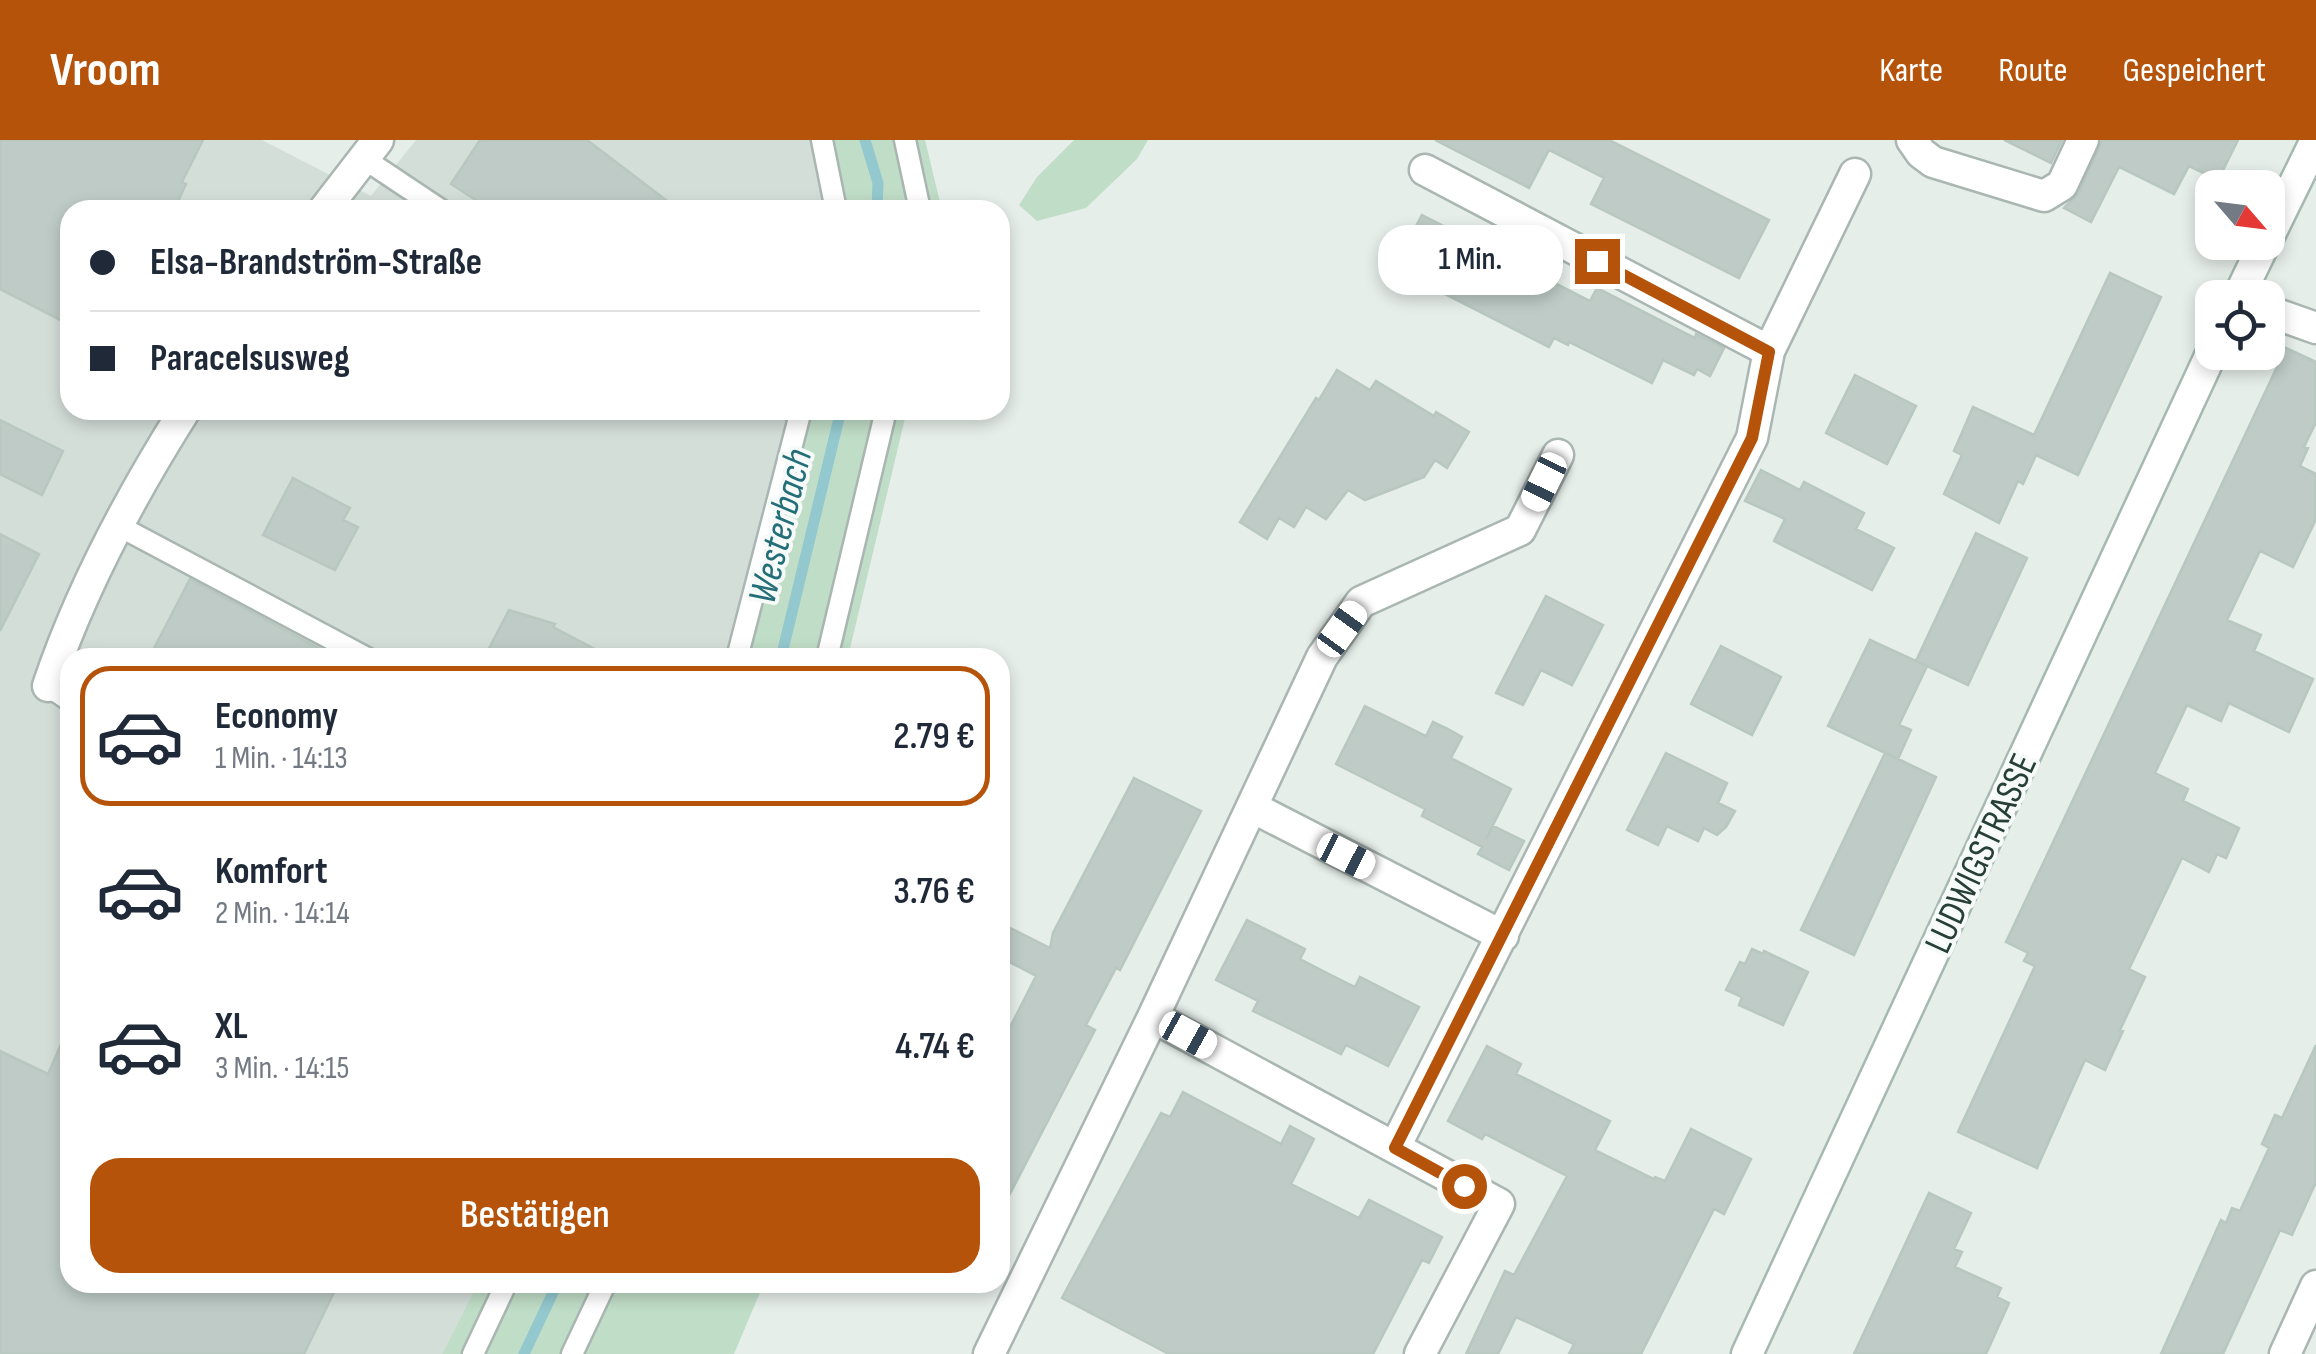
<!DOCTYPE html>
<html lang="de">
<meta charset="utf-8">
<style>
:root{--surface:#fff;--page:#f6f6f7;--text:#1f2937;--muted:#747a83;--line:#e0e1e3;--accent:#b45309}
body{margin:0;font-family:"Sofia Sans Condensed",sans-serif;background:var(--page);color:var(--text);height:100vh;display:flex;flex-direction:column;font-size:38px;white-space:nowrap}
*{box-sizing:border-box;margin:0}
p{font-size:32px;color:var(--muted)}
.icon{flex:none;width:55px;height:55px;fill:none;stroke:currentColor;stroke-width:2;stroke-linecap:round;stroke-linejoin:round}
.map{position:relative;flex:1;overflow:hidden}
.sheet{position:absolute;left:60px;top:508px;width:950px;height:645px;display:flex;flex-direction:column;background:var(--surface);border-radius:30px;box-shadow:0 5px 15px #0003}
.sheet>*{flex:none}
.hud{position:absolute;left:60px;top:60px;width:950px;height:220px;border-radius:30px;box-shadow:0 5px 15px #0003;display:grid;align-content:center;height:220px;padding:0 30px;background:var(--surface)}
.needle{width:65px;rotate:118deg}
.controls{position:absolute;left:2195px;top:30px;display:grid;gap:20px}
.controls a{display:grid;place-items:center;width:90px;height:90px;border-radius:20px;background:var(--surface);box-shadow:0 5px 15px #0003;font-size:50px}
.end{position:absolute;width:45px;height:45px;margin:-22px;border:12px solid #b45309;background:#fff;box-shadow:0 0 0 5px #fff}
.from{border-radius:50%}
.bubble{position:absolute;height:70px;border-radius:30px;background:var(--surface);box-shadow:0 5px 15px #0003;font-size:32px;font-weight:600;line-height:70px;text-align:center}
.car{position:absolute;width:30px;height:60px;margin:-30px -15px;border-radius:12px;box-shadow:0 0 8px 2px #0007;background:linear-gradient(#fff 24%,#345 0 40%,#fff 0 76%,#345 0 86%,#fff 0)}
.hud b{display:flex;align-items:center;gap:35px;height:95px;font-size:38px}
.hud b+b{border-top:2px solid var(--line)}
.hud i{width:25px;height:25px;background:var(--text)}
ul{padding:18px 0 0;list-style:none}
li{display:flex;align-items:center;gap:30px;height:140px;margin:0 20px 15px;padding:0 10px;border:5px solid transparent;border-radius:30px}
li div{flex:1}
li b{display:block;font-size:38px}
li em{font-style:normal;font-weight:600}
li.active{border-color:var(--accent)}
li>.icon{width:90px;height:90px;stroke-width:1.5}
.button{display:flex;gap:20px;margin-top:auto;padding:20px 30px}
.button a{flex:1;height:115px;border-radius:30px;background:var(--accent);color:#fff;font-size:40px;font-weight:600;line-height:115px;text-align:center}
header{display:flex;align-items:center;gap:60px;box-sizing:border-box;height:140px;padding:0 50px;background:var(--accent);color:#fff}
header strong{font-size:48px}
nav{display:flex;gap:55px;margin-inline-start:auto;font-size:35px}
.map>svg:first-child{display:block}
</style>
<header>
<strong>Vroom</strong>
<nav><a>Karte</a><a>Route</a><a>Gespeichert</a></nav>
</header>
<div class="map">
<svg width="2316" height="1214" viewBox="0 0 2316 1214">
<rect width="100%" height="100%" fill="#e6eeea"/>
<path fill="#d4ded9" d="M0 0H262L371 56 416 0H809L820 44 822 70H70V270H789L725 517 70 518V1142L478 1143 442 1214H0Z"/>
<path fill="#c0ddc7" d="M809 0H925L942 70H822L820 44Z
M1074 0H1148L1137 19 1086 68 1037 81 1019 65 1037 37Z
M789 270H907L848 517 726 518Z
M478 1143H764L734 1214H442Z"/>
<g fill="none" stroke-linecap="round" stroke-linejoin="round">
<path stroke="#92c8ce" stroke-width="11" d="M865 0 878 43 877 70
M781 518 841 270
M524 1214 558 1142"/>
</g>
<path fill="#becbc6" stroke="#b8c7c0" stroke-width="2.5" d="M0 0H203L182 42 186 44 174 70H70V185L0 149Z
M480 0H587L679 70H491L451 44Z
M1435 0H1609L1769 80 1739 138 1591 64 1604 38 1549 10 1529 48Z
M2004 0H2062L2051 23Z
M2102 0H2238L2218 40 2189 26 2174 54 2119 27 2091 82 2064 68 2079 53Z
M1422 75 1590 161 1597 148 1695 198 1696 194 1724 208 1710 236 1697 229 1694 235 1663 220 1652 243 1569 202 1568 205 1554 198 1549 207 1394 128Z
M2110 133 2161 157 2078 335 2036 315 2023 344 2018 341 1999 383 1944 354 1962 315 1954 311 1973 267 2034 295Z
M2286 208 2316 222V282L2304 307 2308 308 2300 326 2316 334V379L2293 427 2260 411 2227 480 2261 495 2254 511 2313 539 2289 592 2229 563 2221 581 2187 565 2155 633 2188 649 2183 661 2239 688 2226 718 2217 714 2209 732 2182 718 2129 829 2145 837 2120 890 2123 891 2105 930 2085 920 2037 1028 1958 992 2035 826 2024 821 2028 813 2006 802Z
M1337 230 1370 250 1376 241 1434 276 1436 272 1469 292 1447 328 1435 320 1424 337 1365 360 1348 350 1326 379 1306 367 1294 387 1279 378 1267 399 1240 382 1316 258 1319 260Z
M1855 235 1916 266 1887 324 1826 293Z
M0 280 63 311 42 355 0 334Z
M1761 330 1800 350 1804 342 1864 373 1856 389 1894 408 1872 450 1774 401 1785 379 1745 361Z
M293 338 350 368 343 380 358 387 335 430 263 395Z
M1976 393 2027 418 1968 545 1916 521Z
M0 394 39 414 0 491Z
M190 439 201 445 337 518H149Z
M1546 456 1603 485 1572 545 1541 530 1523 565 1496 553Z
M509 470 555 484 553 487 612 518H484Z
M1870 500 1927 526 1899 585 1911 590 1898 619 1936 637 1854 815 1801 790 1885 613 1896 618 1828 586Z
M1721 506 1781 537 1752 595 1691 564Z
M1365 566 1426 596 1433 582 1448 589 1462 597 1451 618 1511 649 1486 699 1493 686 1524 701 1509 730 1478 714 1482 707 1422 676 1425 669 1336 624Z
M1666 613 1727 643 1718 663 1735 671 1726 687 1717 695 1704 688 1698 701 1667 686 1658 705 1627 690Z
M1134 638 1201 671 1120 830 1116 828 1086 885 1095 890 1000 1073V907L1036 836 1000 817V783L1050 808 1053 793Z
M1247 780 1305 809 1300 819 1327 833 1355 847 1360 837 1419 867 1388 926 1346 905 1341 914 1274 881 1253 871 1258 861 1216 840Z
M1752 809 1763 814 1764 811 1808 832 1783 885 1739 865 1742 857 1726 850 1740 822 1745 824Z
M70 884V1142H339L304 1214H0V911L48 934Z
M2316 905V1042L2292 1095 2280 1090 2223 1214H2161L2221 1080 2226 1083 2232 1068 2240 1071 2269 1008 2262 1004 2275 975 2282 978Z
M1487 906 1521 924 1516 934 1610 981 1595 1010 1654 1039 1655 1037 1665 1041 1691 989 1751 1019 1724 1074 1714 1069 1641 1214H1569L1574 1204 1516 1177 1498 1214H1466L1505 1131 1514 1135 1567 1036 1485 994 1482 999 1448 981Z
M1183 952 1281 1004 1290 986 1314 999 1291 1044 1359 1078 1369 1060 1442 1097 1429 1123 1422 1120 1373 1214H1169L1062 1158 1161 973 1170 977Z
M1929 1053 1971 1073 1954 1109 1962 1112 1955 1127 2001 1148 1997 1157 2009 1163 1986 1214H1854Z"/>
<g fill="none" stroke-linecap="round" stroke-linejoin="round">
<defs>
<path id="service" d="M822 0 836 70
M905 0 920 70
M363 18 441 70
M117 385 367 518
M737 518 801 270
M827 518 886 270
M48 546 70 561
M473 1214 507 1142
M572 1214 606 1142"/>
<path id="minor" d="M1912 0 1921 13 1933 22 2044 56 2062 45 2083 0
M1425 30 1769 211
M324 70 378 0
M2268 171 2316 188
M48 546C81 448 130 357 185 270
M1252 667 1503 796
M1153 877 1499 1064 1420 1214
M1395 1007 1752 298 1769 211 1855 34
M989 1214 1153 877 1322 517 1361 462 1520 390 1558 315
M2285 1214 2316 1146"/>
<path id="secondary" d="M2268 98 2316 0
M2238 158 2265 102
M1747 1214 2212 212"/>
</defs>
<use href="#service" stroke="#a9b6b1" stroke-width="25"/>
<use href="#minor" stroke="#a9b6b1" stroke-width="35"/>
<use href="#secondary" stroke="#a5b9b1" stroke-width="35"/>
<use href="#service" stroke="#fff" stroke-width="20"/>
<use href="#minor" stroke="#fff" stroke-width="30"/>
<use href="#secondary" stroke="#fff" stroke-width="30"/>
</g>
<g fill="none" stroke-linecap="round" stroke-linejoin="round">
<path stroke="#b45309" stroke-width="12" d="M1464 1046 1395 1008 1752 298 1769 212 1597 121"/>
</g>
<g text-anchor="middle" stroke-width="8" stroke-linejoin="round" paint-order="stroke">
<g font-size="38" fill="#263f37" stroke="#f6faf8">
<text transform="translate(1980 713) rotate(-65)" y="13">LUDWIGSTRASSE</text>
</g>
<g font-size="40" font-style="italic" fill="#236e78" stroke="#f6faf8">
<text transform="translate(779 386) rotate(-76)" y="14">Westerbach</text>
</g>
</g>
</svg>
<div class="controls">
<a><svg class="needle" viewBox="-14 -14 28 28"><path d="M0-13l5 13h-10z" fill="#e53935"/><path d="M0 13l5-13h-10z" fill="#747a83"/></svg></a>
<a><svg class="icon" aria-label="locate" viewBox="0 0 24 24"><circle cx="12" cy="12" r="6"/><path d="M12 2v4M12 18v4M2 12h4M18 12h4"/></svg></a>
</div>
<i class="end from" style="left:1464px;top:1046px"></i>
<i class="end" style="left:1597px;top:121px"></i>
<div class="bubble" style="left:1378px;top:85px;width:185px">1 Min.</div>
<i class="car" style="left:1544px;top:342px;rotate:206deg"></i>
<i class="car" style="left:1342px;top:489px;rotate:36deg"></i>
<i class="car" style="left:1346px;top:716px;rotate:117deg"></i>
<i class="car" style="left:1188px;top:895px;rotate:119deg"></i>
<div class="hud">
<b><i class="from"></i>Elsa-Brandström-Straße</b>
<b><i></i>Paracelsusweg</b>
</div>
<section class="sheet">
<ul>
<li class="active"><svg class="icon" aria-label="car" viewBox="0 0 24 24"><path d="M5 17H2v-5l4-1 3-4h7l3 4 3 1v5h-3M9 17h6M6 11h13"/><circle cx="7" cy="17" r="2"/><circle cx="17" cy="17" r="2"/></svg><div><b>Economy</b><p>1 Min. · 14:13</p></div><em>2.79 €</em></li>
<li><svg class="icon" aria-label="car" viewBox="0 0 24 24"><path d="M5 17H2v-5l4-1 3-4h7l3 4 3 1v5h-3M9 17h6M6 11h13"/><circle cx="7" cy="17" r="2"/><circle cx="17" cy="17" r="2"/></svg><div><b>Komfort</b><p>2 Min. · 14:14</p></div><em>3.76 €</em></li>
<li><svg class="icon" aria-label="car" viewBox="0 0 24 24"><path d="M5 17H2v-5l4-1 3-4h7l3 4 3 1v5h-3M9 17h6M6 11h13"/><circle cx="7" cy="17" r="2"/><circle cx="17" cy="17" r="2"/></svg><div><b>XL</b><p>3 Min. · 14:15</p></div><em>4.74 €</em></li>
</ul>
<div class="button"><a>Bestätigen</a></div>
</section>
</div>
